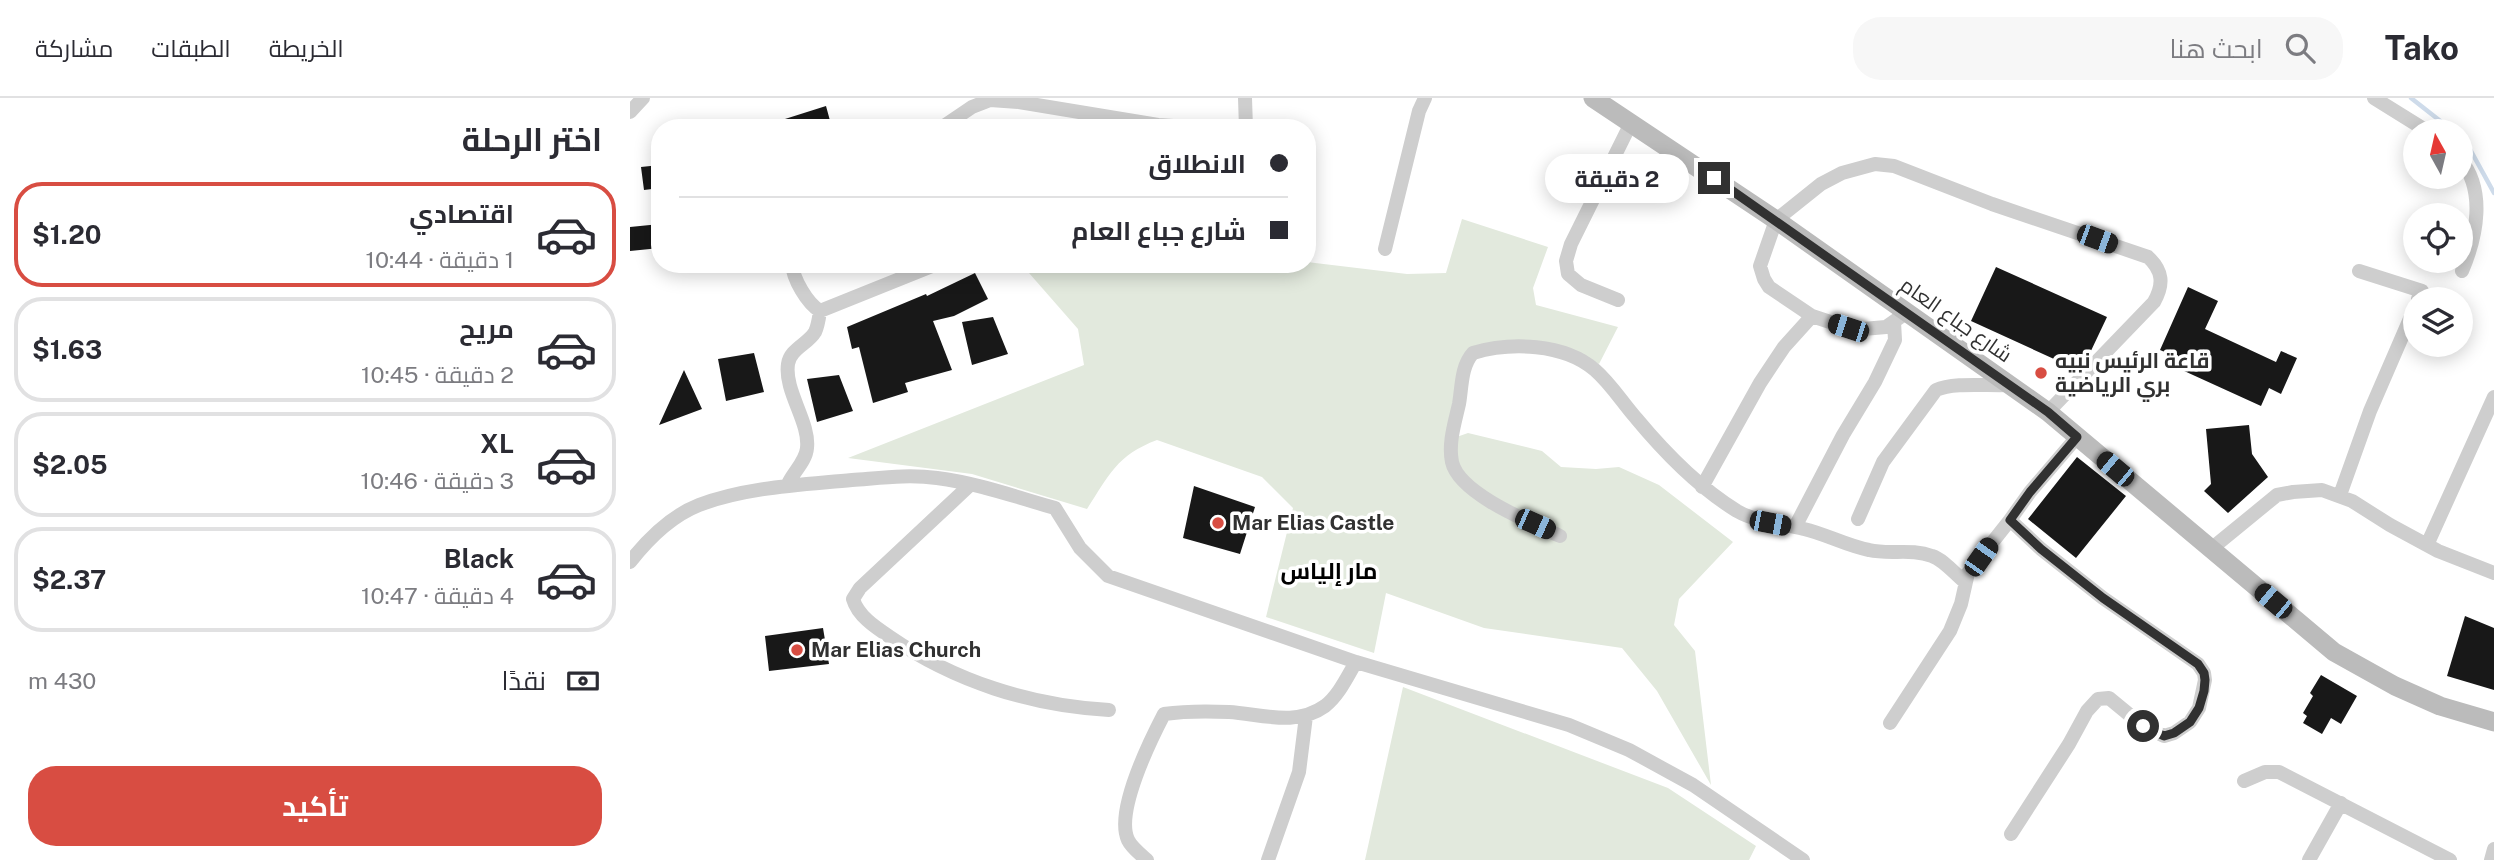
<!DOCTYPE html>
<html lang="ar">
<meta charset="utf-8">
<style>
:root{--surface:#fff;--page:#f7f7f7;--text:#2b2b33;--muted:#7c7c81;--line:#e1e1e2;--accent:#d84d42}
body{margin:0;font-family:"Public Sans",Cairo,sans-serif;background:var(--page);color:var(--text);direction:rtl;height:100vh;display:flex;flex-direction:column;font-size:26px;white-space:nowrap}
*{box-sizing:border-box;margin:0}
p{font-size:23px;color:var(--muted)}
.icon{flex:none;width:38px;height:38px;fill:none;stroke:currentColor;stroke-width:2;stroke-linecap:round;stroke-linejoin:round}
.map{position:relative;flex:1;overflow:hidden;direction:ltr}
.panel{display:flex;flex-direction:column;background:var(--surface);width:630px}
.panel>*{flex:none}
.hud{position:absolute;left:21px;top:21px;width:665px;height:154px;border-radius:28px;box-shadow:0 4px 18px #0003;direction:rtl;display:grid;align-content:center;height:154px;padding:0 28px;background:var(--surface)}
.needle{width:46px;rotate:352deg}
.fabs{position:absolute;left:1773px;top:21px;display:grid;gap:14px}
.fabs a{display:grid;place-items:center;width:70px;height:70px;border-radius:50%;background:var(--surface);box-shadow:0 4px 18px #0003;font-size:35px}
.end{position:absolute;width:32px;height:32px;margin:-16px;border:9px solid #313131;background:#fff;box-shadow:0 0 0 4px #fff}
.from{border-radius:50%}
.bubble{position:absolute;height:49px;border-radius:24px;background:var(--surface);box-shadow:0 4px 18px #0003;font-size:23px;font-weight:700;line-height:49px;text-align:center;direction:rtl}
.car{position:absolute;width:21px;height:42px;margin:-21px -10px;border-radius:9px;box-shadow:0 0 5px 2px #0007;background:linear-gradient(#222 24%,#8ab4d8 0 40%,#222 0 76%,#8ab4d8 0 86%,#222 0)}
.hud b{display:flex;align-items:center;gap:24px;height:66px;font-size:26px}
.hud b+b{border-top:2px solid var(--line)}
.hud i{width:18px;height:18px;background:var(--text)}
ul{padding:0;list-style:none}
li{display:flex;align-items:center;gap:21px;height:105px;margin:0 14px 10px;padding:0 14px;border:4px solid var(--line);border-radius:28px}
li div{flex:1}
li b{display:block;font-size:26px}
li em{font-style:normal;font-weight:700}
li.on{border-color:var(--accent)}
li>.icon{width:63px;height:63px;stroke-width:1.5}
h2{padding:0 28px;font-size:32px;line-height:84px}
.pay{display:flex;align-items:center;gap:18px;height:77px;padding:0 28px;font-size:26px}
.pay p{margin-inline-start:auto}
.button{display:flex;gap:14px;margin-top:auto;padding:14px 28px}
.button a{flex:1;height:80px;border-radius:28px;background:var(--accent);color:#fff;font-size:28px;font-weight:700;line-height:80px;text-align:center}
header{display:flex;align-items:center;gap:42px;box-sizing:border-box;height:98px;padding:0 35px;background:var(--surface);border-bottom:2px solid var(--line)}
header strong{font-size:33px}
nav{display:flex;gap:38px;margin-inline-start:auto;font-size:24px}
.search{width:490px;height:63px;background:var(--page);display:flex;align-items:center;gap:18px;box-sizing:border-box;padding:0 24px;border-radius:28px;color:var(--muted);font-size:26px}
main{display:flex;flex:1;min-height:0}
.map>svg:first-child{display:block}
</style>
<header>
<strong>Tako</strong>
<div class="search"><svg class="icon" aria-label="search" viewBox="0 0 24 24"><circle cx="10" cy="10" r="6"/><path d="M15 15l6 6"/></svg>ابحث هنا</div>
<nav><a>الخريطة</a><a>الطبقات</a><a>مشاركة</a></nav>
</header>
<main>
<div class="map">
<svg width="1864" height="762" viewBox="0 0 1864 762">
<rect width="100%" height="100%" fill="#fff"/>
<path fill="#e2e9dd" d="M832 121 918 149 903 190 906 207 988 229 969 266 941 252 898 245 832 263 818 342 838 335 912 353 931 369 966 371 989 369 1029 387 1103 444 1049 501 1044 527 1065 553 1081 687 1027 593 992 550 854 530 756 495 744 555 636 519 663 410 632 379 527 342C487 357 479 377 457 411L342 376 218 360 454 267 448 231 399 175 403 166H514L527 174 535 166H677V164L777 176 816 175Z
M773 589 1038 690 1126 748 1119 762H735Z"/>
<g fill="none" stroke-linecap="round" stroke-linejoin="round">
<path stroke="#cedbea" stroke-width="4.5" d="M1781 0 1823 33
M1830 40 1836 44 1864 95"/>
</g>
<path fill="#181818" d="M196 8 202 30H136V27Z
M30 67V90L14 92 11 69Z
M30 126V150L0 153V129Z
M1366 169 1477 219 1459 257 1446 271 1341 223Z
M345 175 358 201 324 218 303 223 322 272 275 285 278 294 243 305 229 249 222 251 217 229 296 196 297 198Z
M1558 189 1588 203 1575 231 1646 264 1651 253 1667 260 1651 296 1639 290 1631 308 1541 267 1544 258 1530 252Z
M363 219 378 256 342 267 332 224Z
M124 255 134 294 96 303 88 261Z
M54 272 72 311 29 327Z
M209 277 223 313 187 324 177 281Z
M1619 327 1622 356 1638 379 1598 415 1574 393 1581 386 1576 331Z
M1447 359 1496 398 1446 460 1398 421Z
M564 388 625 409 610 456 553 440Z
M1835 518 1864 530V592L1817 578Z
M193 530 199 566 139 573 135 538Z
M1691 577 1727 598 1711 626 1701 620 1692 636 1673 625 1677 618 1673 615 1683 598 1680 595Z"/>
<g fill="none" stroke-linecap="round" stroke-linejoin="round">
<path stroke="#cecece" stroke-width="14" d="M615 0 616 30
M1744 0 1797 33
M0 14 13 0
M311 30 342 9 360 2 389 4 528 27 574 30
M1830 61C1856 92 1847 138 1832 173
M755 151 789 13 795 0
M162 166C163 181 177 205 190 213L307 166
M1729 173 1792 193 1788 201
M988 202 951 187 938 176 936 163 941 146 1001 25
M1276 215 1256 229 1233 231 1218 230 1182 218 1139 189 1134 181 1130 168 1146 122 1191 86 1212 75 1245 66 1264 68 1362 106 1518 159C1533 173 1534 186 1524 204L1418 314
M157 388C162 375 176 364 177 350 180 324 154 293 158 266 160 251 178 246 185 234 188 228 189 220 190 213
M339 388 230 490 223 501C228 518 245 529 260 539 324 583 401 608 479 612
M1072 389 1130 285 1154 249 1182 218
M1710 397 1740 313 1785 209
M1228 421 1253 364 1306 292C1323 284 1357 288 1378 287
M1165 429 1213 337 1245 284 1265 242 1264 224
M930 438C902 425 829 396 822 364 818 345 825 324 829 306 832 289 831 268 843 255 880 244 934 245 965 272 981 286 992 304 1006 320 1035 355 1068 389 1107 413 1128 425 1152 425 1174 431 1196 436 1217 448 1239 452 1260 457 1281 450 1302 458 1314 462 1325 476 1335 484
M1797 447 1864 299
M1581 451 1647 397 1663 394 1692 392 1722 403 1760 427 1808 453 1864 475
M0 464C18 441 41 418 69 407 117 389 171 387 222 382 250 380 278 376 307 380 347 385 386 399 425 410L450 450 478 478 726 564 939 627 999 652 1063 687 1173 762
M1260 625 1320 533 1331 506 1338 475 1380 422
M1614 683 1635 674H1649L1820 762
M1381 736 1439 646 1457 613 1468 601 1479 600 1513 628 1534 638 1544 635 1560 624 1569 610 1575 582 1574 575 1568 566 1473 500 1411 451 1380 422 1400 394 1447 339
M517 762C510 756 502 750 498 742 485 714 520 643 534 616 555 613 577 613 599 614 631 616 666 629 695 608 709 597 717 579 726 564
M638 762 669 674 676 618
M1679 762 1711 705
M1861 762 1864 751"/>
<path stroke="#bbb" stroke-width="19" d="M963 0 1146 122 1418 314 1704 554 1765 588 1810 608 1864 624"/>
</g>
<g fill="none" stroke-linecap="round" stroke-linejoin="round">
<path stroke="#313131" stroke-width="9" d="M1084 80 1418 314 1447 339 1400 394 1380 422 1411 451 1473 500 1568 566 1574 575 1575 582 1574 593 1569 610 1560 624 1544 635 1534 638 1513 628"/>
</g>
<g fill="#d84d42" stroke="#fff" stroke-width="2.5">
<circle cx="1411" cy="275" r="7"/>
<circle cx="588" cy="425" r="7"/>
<circle cx="167" cy="552" r="7"/>
</g>
<g text-anchor="middle" stroke-width="7" stroke-linejoin="round" paint-order="stroke">
<g font-size="21" fill="#313131" stroke="#fff">
<text transform="translate(1326 222) rotate(35)" y="7">شارع جباع العام</text>
</g>
<g font-size="21" font-weight="bold" fill="#313131" stroke="#fff" text-anchor="start">
<text x="1425" y="270">قاعة الرئيس نبيه<tspan x="1425" dy="24">بري الرياضية</tspan></text>
<text x="602" y="432">Mar Elias Castle</text>
<text x="181" y="559">Mar Elias Church</text>
</g>
<g font-size="23" font-weight="bold" fill="#000" stroke="#fff">
<text x="699" y="481">مار إلياس</text>
</g>
</g>
</svg>
<div class="fabs">
<a><svg class="needle" viewBox="-14 -14 28 28"><path d="M0-13l5 13h-10z" fill="#e53935"/><path d="M0 13l5-13h-10z" fill="#7c7c81"/></svg></a>
<a><svg class="icon" aria-label="locate" viewBox="0 0 24 24"><circle cx="12" cy="12" r="6"/><path d="M12 2v4M12 18v4M2 12h4M18 12h4"/></svg></a>
<a><svg class="icon" aria-label="layers" viewBox="0 0 24 24"><path d="M12 4l9 5-9 5-9-5zM3 14l9 5 9-5"/></svg></a>
</div>
<i class="end from" style="left:1513px;top:628px"></i>
<i class="end" style="left:1084px;top:80px"></i>
<div class="bubble" style="left:915px;top:56px;width:144px">2 دقيقة</div>
<i class="car" style="left:1467px;top:141px;rotate:110deg"></i>
<i class="car" style="left:1218px;top:230px;rotate:288deg"></i>
<i class="car" style="left:1485px;top:371px;rotate:310deg"></i>
<i class="car" style="left:1140px;top:425px;rotate:101deg"></i>
<i class="car" style="left:905px;top:426px;rotate:114deg"></i>
<i class="car" style="left:1351px;top:459px;rotate:35deg"></i>
<i class="car" style="left:1643px;top:503px;rotate:310deg"></i>
<div class="hud">
<b><i class="from"></i>الانطلاق</b>
<b><i></i>شارع جباع العام</b>
</div>
</div>
<section class="panel">
<h2>اختر الرحلة</h2>
<ul>
<li class="on"><svg class="icon" aria-label="car" viewBox="0 0 24 24"><path d="M5 17H2v-5l4-1 3-4h7l3 4 3 1v5h-3M9 17h6M6 11h13"/><circle cx="7" cy="17" r="2"/><circle cx="17" cy="17" r="2"/></svg><div><b>اقتصادي</b><p>1 دقيقة · 10:44</p></div><em>$1.20</em></li>
<li><svg class="icon" aria-label="car" viewBox="0 0 24 24"><path d="M5 17H2v-5l4-1 3-4h7l3 4 3 1v5h-3M9 17h6M6 11h13"/><circle cx="7" cy="17" r="2"/><circle cx="17" cy="17" r="2"/></svg><div><b>مريح</b><p>2 دقيقة · 10:45</p></div><em>$1.63</em></li>
<li><svg class="icon" aria-label="car" viewBox="0 0 24 24"><path d="M5 17H2v-5l4-1 3-4h7l3 4 3 1v5h-3M9 17h6M6 11h13"/><circle cx="7" cy="17" r="2"/><circle cx="17" cy="17" r="2"/></svg><div><b>XL</b><p>3 دقيقة · 10:46</p></div><em>$2.05</em></li>
<li><svg class="icon" aria-label="car" viewBox="0 0 24 24"><path d="M5 17H2v-5l4-1 3-4h7l3 4 3 1v5h-3M9 17h6M6 11h13"/><circle cx="7" cy="17" r="2"/><circle cx="17" cy="17" r="2"/></svg><div><b>Black</b><p>4 دقيقة · 10:47</p></div><em>$2.37</em></li>
</ul>
<div class="pay"><svg class="icon" aria-label="cash" viewBox="0 0 24 24"><path d="M3 7h18v10H3z"/><circle cx="12" cy="12" r="2"/></svg>نقدًا<p>430 m</p></div>
<div class="button"><a>تأكيد</a></div>
</section>
</main>
